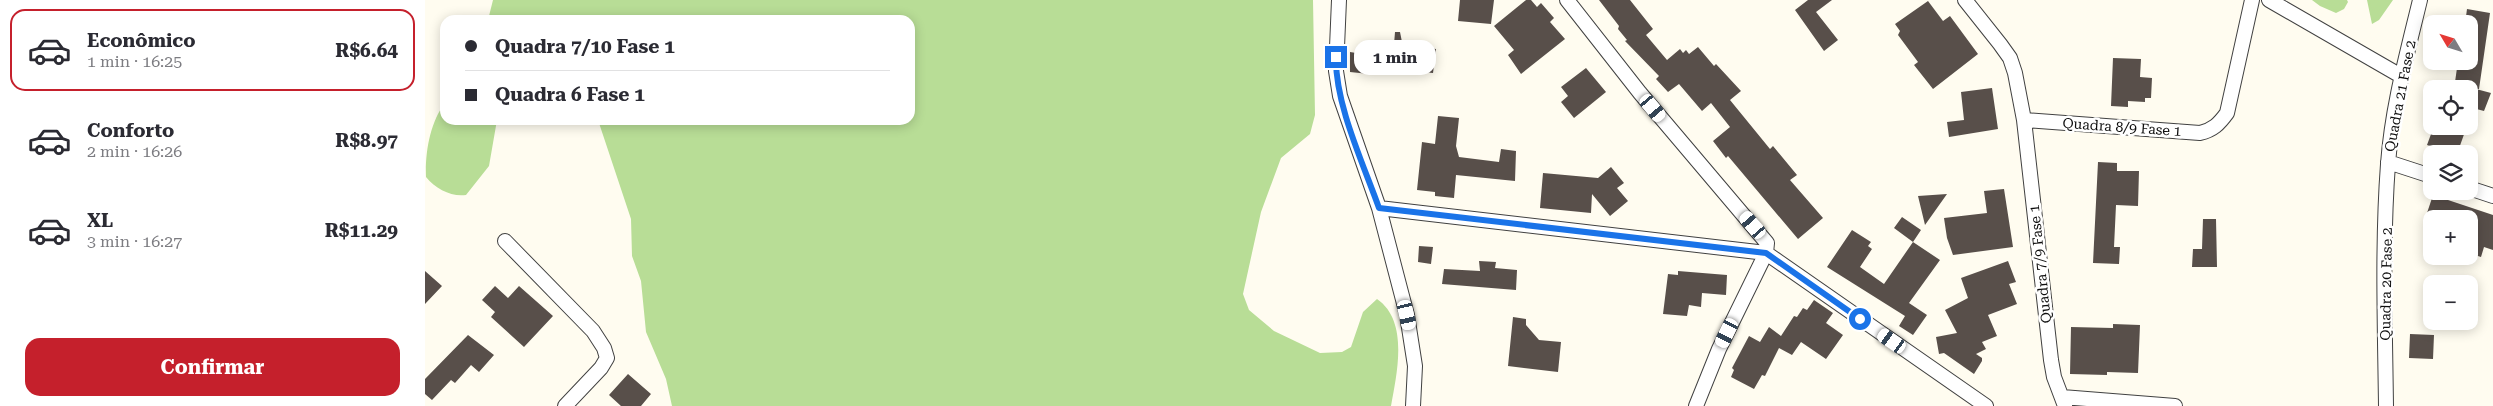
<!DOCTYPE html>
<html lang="pt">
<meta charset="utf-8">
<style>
:root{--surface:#fff;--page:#f2f2f3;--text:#2b2b33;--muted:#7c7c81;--line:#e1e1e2;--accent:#c5202c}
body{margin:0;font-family:"Roboto Serif",serif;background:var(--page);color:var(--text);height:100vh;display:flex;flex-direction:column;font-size:19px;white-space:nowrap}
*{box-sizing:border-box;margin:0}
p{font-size:16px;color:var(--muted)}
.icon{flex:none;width:28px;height:28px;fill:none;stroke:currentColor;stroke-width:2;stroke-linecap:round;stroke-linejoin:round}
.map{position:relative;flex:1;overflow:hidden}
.side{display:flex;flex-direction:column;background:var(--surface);width:425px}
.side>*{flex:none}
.hud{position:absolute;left:15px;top:15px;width:475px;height:110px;border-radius:15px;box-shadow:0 2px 12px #0003;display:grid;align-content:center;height:110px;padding:0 25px;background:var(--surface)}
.needle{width:32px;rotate:308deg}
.buttons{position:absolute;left:1998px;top:15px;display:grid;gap:10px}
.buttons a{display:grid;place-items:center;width:55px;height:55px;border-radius:10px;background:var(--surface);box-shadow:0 2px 12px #0003;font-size:25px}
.end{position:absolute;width:22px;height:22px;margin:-11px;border:6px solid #1a73e8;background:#fff;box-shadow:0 0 0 2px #fff}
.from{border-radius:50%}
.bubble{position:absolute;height:35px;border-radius:15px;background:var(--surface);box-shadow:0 2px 12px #0003;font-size:16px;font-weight:700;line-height:35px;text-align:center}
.car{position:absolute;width:15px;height:30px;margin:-15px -8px;border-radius:6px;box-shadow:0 0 4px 1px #0007;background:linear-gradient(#fff 24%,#345 0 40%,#fff 0 76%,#345 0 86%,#fff 0)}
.hud b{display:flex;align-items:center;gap:18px;height:48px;font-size:19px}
.hud b+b{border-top:1px solid var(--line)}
.hud i{width:12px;height:12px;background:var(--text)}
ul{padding:9px 0 0;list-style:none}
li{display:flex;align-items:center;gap:15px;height:82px;margin:0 10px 8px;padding:0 15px;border:2px solid transparent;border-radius:15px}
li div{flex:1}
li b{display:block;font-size:19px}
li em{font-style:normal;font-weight:700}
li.current{border-color:var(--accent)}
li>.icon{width:45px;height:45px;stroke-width:1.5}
.primary-button{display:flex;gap:10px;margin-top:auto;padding:10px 25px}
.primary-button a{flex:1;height:58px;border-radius:15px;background:var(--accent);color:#fff;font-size:20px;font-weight:700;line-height:58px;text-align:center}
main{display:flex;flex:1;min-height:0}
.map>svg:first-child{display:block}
</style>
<main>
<section class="side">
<ul>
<li class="current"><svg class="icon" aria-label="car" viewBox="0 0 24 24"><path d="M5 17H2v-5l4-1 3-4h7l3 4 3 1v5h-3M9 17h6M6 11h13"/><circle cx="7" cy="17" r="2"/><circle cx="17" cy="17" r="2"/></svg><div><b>Econômico</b><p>1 min · 16:25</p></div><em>R$6.64</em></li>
<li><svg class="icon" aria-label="car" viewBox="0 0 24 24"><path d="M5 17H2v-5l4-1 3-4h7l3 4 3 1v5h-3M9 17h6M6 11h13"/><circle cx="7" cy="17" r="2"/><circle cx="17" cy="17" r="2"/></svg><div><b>Conforto</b><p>2 min · 16:26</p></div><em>R$8.97</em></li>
<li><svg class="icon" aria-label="car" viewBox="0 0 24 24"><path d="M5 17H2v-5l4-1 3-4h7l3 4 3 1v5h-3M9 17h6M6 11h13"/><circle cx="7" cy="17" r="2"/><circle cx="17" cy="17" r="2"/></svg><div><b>XL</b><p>3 min · 16:27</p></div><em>R$11.29</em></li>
</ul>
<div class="primary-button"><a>Confirmar</a></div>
</section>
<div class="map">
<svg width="2068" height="406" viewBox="0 0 2068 406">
<rect width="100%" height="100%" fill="#fffcf0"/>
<path fill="#b8dd96" d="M68 0H888L890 115 885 134 856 158 836 212 818 294 824 310 849 331 895 353 917 352 926 347 938 312 952 299C984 321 972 373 966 406H247L241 379 221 332 216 281 207 256 206 219 173 120H485V20H63Z
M1887 0H1922L1923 2 1919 9 1911 13 1895 6Z
M1942 0H1968L1954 20 1947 24Z
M20 103V120H72L64 166 41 195C26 197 11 189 1 177 0 153 5 122 20 103Z"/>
<path fill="#584f4a" d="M1035 0H1069L1066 24 1033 21Z
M1101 0H1106L1112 7 1116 3 1129 18 1125 22 1140 39 1096 74 1083 55 1089 50 1069 26Z
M1174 0H1205L1228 29 1221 35 1242 60 1255 49 1258 53 1261 50 1264 54 1273 47 1289 66 1291 64 1316 91 1305 100 1345 149 1348 146 1372 175 1365 180 1398 218 1373 239 1303 156 1301 158 1288 141 1305 127 1286 103 1277 111 1254 84 1243 92 1231 79 1234 76 1200 41 1202 40 1193 29 1194 26Z
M1383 0H1407L1391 12 1413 40 1399 51 1370 10Z
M1503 1 1518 21 1525 16 1553 54 1508 89 1489 65 1493 62 1473 35 1475 31 1470 24Z
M2042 9 2065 13 2054 89H2051L2066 93 2059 111 2044 107V89H2029L2033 61H2044V24H2040Z
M970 32H975L977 42 1004 45V48L1011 49 1008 73 967 69Z
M925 52 956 57 954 75 925 72Z
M1688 58 1716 59 1715 77 1727 78 1726 98H1720V102L1703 101V107L1686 106Z
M1161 68 1181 92 1149 118 1136 102 1143 96 1136 87Z
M1567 88 1573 129 1524 137 1522 122 1539 120 1536 92Z
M1013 116 1034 118 1031 146 1034 157 1074 162 1076 149 1091 151 1090 181 1031 175 1029 198 1010 196V192L992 190 997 142 1010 144Z
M2009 126H2042L2032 154H2008L2011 148 2002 145Z
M1673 162 1692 163V171H1714L1713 206 1691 205 1689 247H1695L1694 264 1668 263Z
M1186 167 1199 183 1192 188 1203 201 1185 216 1167 194 1166 213 1115 208 1118 173 1173 178Z
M1579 189 1588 247 1528 255 1522 238 1519 218 1562 213 1559 191Z
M1522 194 1500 225 1493 196Z
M2008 195 2068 215V250L2059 247 2056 257 2044 253V219H2008L2009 216 2002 213Z
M1477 217 1496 230 1488 242 1515 260 1484 303 1502 315 1488 335 1474 326 1480 316 1402 267 1427 230 1446 242 1443 246 1447 249 1435 267 1459 284 1488 242 1469 228Z
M1778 219H1791L1792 267H1767L1768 249H1777Z
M994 246 1008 247 1006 264 993 262Z
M1054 261 1071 262 1070 268 1092 270 1091 290 1017 284 1019 269 1055 271Z
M1583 261 1591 282 1584 284 1592 304 1563 315 1572 336 1557 342 1561 349 1551 354 1557 358V361L1549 374 1519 353 1514 354 1511 337 1532 333 1520 310 1543 298 1536 278Z
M0 271 17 286 0 304Z
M1253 271 1302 275 1301 295 1277 293 1276 307 1264 305 1262 316 1238 314 1243 274 1253 275Z
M70 286 83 298 94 286 128 316 99 347 66 317 70 312 57 300Z
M1389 300 1408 313 1401 323 1418 335 1401 359 1376 342 1367 355 1354 348 1340 376 1337 375 1329 389 1306 377 1309 370 1307 368 1324 336 1335 342 1344 327 1356 336 1369 316 1372 317 1378 308 1382 310Z
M1088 317 1101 319V325L1114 340 1136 342 1133 372 1083 366Z
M1688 324 1715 325 1713 373 1682 372V375L1645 374 1646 327 1688 328Z
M1985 334 2009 335 2008 359 1984 358Z
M43 335 69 355 54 372 46 365 30 383 26 380 7 400 0 394V379Z
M203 374 226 394 216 406H196L184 395Z"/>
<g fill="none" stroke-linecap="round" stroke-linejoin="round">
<defs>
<path id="street" d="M914 0 911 71 915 96 954 208 982 315 990 366 988 406
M1142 0 1215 93 1342 243 1341 253 1294 349 1271 406
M1540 0 1575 44 1585 58 1590 73 1599 120 1626 360 1629 377 1640 406
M1844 0 1976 76
M1599 120 1775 133C1788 130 1794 124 1802 113L1827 0
M1963 162 2006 176
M2044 188 2068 196
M954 208 1341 253 1561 406
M80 241 168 331 179 348 182 358 176 368 140 406
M1637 397 1750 406
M1961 406C1960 326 1957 244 1963 164 1967 108 1982 54 1995 0"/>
</defs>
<use href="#street" stroke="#414141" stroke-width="16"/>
<use href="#street" stroke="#fff" stroke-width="14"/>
</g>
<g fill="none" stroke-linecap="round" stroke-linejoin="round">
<path stroke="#1a73e8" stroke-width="6" d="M911 57C910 104 938 163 954 208L1341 253 1435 319"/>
</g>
<g text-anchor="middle" stroke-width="5" stroke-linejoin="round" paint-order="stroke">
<g font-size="14" fill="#0e0e0e" stroke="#fff">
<text transform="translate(1975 96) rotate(-79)" y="5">Quadra 21 Fase 2</text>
<text transform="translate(1697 127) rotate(4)" y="5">Quadra 8/9 Fase 1</text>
<text transform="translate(1615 264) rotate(-96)" y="5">Quadra 7/9 Fase 1</text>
<text transform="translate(1961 284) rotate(-89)" y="5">Quadra 20 Fase 2</text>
</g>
</g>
</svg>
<div class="buttons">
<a><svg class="needle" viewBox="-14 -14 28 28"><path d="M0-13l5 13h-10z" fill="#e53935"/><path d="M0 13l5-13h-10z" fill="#7c7c81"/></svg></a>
<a><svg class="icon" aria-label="locate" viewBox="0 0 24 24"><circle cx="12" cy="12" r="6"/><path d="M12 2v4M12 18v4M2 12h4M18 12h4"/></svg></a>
<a><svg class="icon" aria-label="layers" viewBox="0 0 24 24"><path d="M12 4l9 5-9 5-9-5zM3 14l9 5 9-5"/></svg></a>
<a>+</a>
<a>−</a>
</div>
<i class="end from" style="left:1435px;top:319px"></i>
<i class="end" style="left:911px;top:57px"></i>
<div class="bubble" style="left:929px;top:40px;width:82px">1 min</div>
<i class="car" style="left:1228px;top:108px;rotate:140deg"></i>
<i class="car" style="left:1328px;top:225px;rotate:319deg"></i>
<i class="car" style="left:982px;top:315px;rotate:167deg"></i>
<i class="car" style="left:1302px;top:333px;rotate:206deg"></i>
<i class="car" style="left:1467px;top:341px;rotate:305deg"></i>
<div class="hud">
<b><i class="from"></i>Quadra 7/10 Fase 1</b>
<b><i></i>Quadra 6 Fase 1</b>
</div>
</div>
</main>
